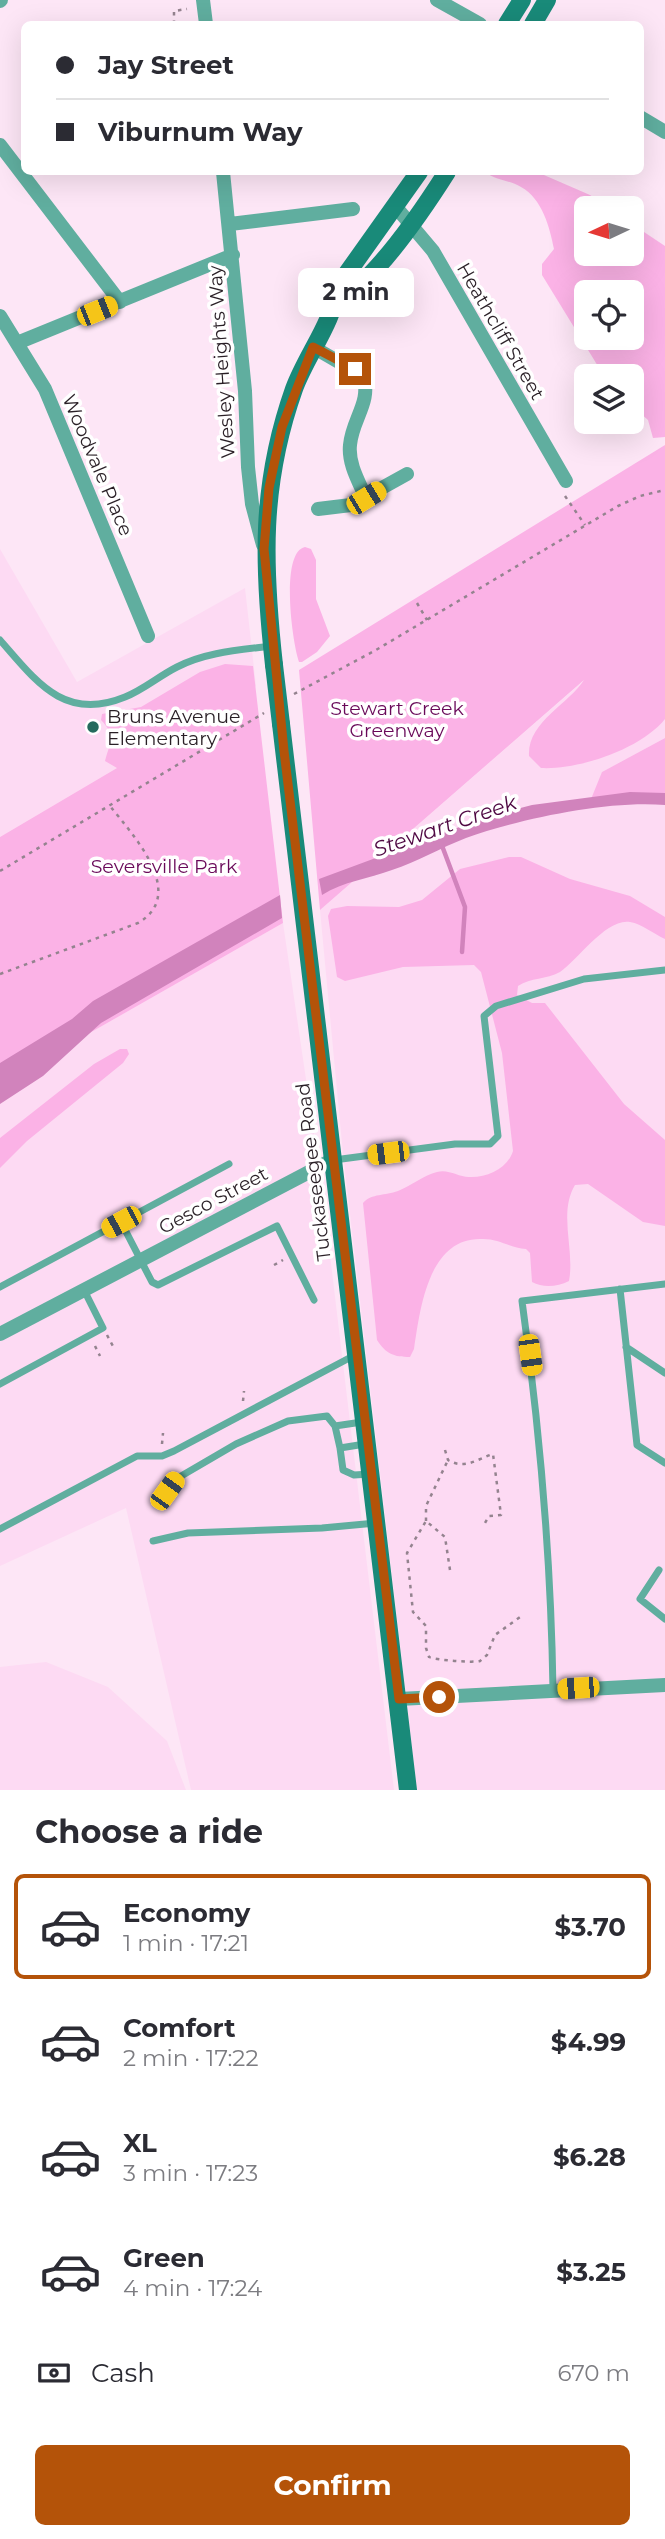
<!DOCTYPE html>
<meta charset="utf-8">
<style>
:root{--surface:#fff;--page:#f7f7f7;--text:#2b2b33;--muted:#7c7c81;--line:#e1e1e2;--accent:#b45309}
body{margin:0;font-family:Montserrat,sans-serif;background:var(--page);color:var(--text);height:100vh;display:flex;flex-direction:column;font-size:26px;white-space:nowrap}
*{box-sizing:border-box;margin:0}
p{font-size:23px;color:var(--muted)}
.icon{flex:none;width:38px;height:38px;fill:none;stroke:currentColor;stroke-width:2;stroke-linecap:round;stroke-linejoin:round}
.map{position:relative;height:1790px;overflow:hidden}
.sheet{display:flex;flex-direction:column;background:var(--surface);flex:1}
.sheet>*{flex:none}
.guide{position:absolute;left:21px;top:21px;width:623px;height:154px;border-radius:10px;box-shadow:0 7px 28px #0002;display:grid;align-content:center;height:154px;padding:0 35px;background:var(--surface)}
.needle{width:46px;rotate:266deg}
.buttons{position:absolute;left:574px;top:196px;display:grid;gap:14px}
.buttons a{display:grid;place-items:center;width:70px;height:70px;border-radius:10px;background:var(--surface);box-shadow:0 7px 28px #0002;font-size:35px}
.end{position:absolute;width:32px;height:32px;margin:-16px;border:9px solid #b45309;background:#fff;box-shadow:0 0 0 4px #fff}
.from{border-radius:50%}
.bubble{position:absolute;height:49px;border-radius:10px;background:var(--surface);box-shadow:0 7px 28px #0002;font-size:23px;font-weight:700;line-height:49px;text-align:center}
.car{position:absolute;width:21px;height:42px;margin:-21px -10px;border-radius:9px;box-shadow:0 0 5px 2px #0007;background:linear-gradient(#f5c518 24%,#345 0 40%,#f5c518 0 76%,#345 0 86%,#f5c518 0)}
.guide b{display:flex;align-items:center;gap:24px;height:66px;font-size:26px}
.guide b+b{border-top:2px solid var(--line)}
.guide i{width:18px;height:18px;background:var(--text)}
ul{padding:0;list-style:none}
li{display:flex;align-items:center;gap:21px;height:105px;margin:0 14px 10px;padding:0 21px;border:4px solid transparent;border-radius:10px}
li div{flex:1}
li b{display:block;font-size:26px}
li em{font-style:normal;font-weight:700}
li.on{border-color:var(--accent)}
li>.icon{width:63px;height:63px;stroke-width:1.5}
h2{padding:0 35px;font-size:32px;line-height:84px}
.pay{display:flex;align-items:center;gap:18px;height:77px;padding:0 35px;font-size:26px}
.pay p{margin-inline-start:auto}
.action{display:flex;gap:14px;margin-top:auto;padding:14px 35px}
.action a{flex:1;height:80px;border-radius:10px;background:var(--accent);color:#fff;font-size:28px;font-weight:700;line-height:80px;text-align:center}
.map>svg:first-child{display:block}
</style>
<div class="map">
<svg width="665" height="1790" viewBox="0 0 665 1790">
<rect width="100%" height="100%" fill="#fde6f6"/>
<path fill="#fddaf3" d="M0 549 77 682 245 588 256 686 0 837Z
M604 663 665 670V738L602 772 665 799V1790H417L343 1154 320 910Z
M283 923 322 1188 394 1790H191L126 1508 0 1566V1084Z
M46 1662 108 1687 167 1741 186 1790H0V1667Z"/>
<path fill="#fbb2e6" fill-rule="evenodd" d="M485 172H537L590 195 609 208H586V254H632V224L665 246V437L653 438 648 420 632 406V376H604L542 275V264L554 249C550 228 542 198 521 187 509 180 495 180 485 172ZM632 292V338H586V292Z
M665 445V719C641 749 579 770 541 768L529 756C527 722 569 704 584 680L320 910 299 670Z
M305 547 311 549 316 560V599L330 636 317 652 302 662H299C292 642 280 552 305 547Z
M225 664 253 666 283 923 0 1084V837L117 768 105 761C110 741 117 737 101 720L102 714 141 707 200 672Z
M665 738V799L589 804 602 772Z
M509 857H521L570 879 630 896 665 917V939C654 934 642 924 630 922 606 918 578 960 560 972 546 980 531 977 518 986L517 995 532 1003H545L624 1104 665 1140V1226L643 1222 588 1184 575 1185C558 1213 575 1250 569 1281 557 1287 543 1288 532 1282L530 1253 526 1249C511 1248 499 1239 483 1239 428 1236 420 1310 414 1349L410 1357C394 1357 386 1354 377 1340L363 1203C372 1193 385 1196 398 1191 411 1186 424 1175 437 1172 449 1169 458 1177 469 1177 487 1178 508 1168 513 1151L502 1053 481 972 474 965 403 967 345 981 337 977 328 916 331 909 347 906 399 907 422 900 460 869Z
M120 1049H127L129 1054 123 1063 27 1141 0 1168V1138L94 1064Z"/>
<path fill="#d183bc" d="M630 792 665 793V805C608 800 519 819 466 838 440 848 417 862 392 870 368 879 344 881 322 895L319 879 489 816 532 805Z
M280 895 282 918 101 1023 43 1076 0 1104V1063L72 1019 93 1001Z"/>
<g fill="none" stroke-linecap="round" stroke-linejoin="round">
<path stroke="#d183bc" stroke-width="4.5" d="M441 843 465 907 462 952"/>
<path stroke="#94838f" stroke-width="2.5" stroke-dasharray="3.5 5" stroke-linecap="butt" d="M174 24V11L187 9
M565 496 585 525
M417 603 427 620
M294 694 376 650 618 506 640 496 665 490
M0 871 264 713
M0 974 138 923C188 894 133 835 110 806
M274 1265 283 1260
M107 1335 114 1348
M95 1346 100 1356
M243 1401 244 1391
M162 1444 163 1433
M445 1450 448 1460C465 1470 477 1459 493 1454L501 1515 489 1516 485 1523
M426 1521V1506L448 1460
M450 1570 445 1537 426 1521 407 1553 413 1612 426 1626V1648L429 1657C435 1660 473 1663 480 1661L487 1655 495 1635 520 1617"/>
<path stroke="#60ae9f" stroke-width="7" d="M0 640C36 681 64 722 125 697 143 690 159 676 177 667 206 652 240 650 271 646
M334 1160 455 1144H490L498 1136 484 1016 496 1006 584 979 665 970
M121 1222 152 1282 158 1285 277 1226 314 1300
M0 1287 229 1164
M620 1289 637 1445 665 1463
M626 1347 665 1373
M0 1384 103 1328 84 1290
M335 1426 362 1422
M365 1444 340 1448 343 1470 354 1475 370 1474
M159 1503 176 1479 236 1444 288 1421 327 1416 335 1426 340 1448
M0 1529 137 1456H162L174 1451 355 1355
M153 1541 188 1533 322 1528 376 1523
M659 1570 640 1599 665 1619
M553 1690C551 1559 540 1431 522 1301L665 1284"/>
<path stroke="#60ae9f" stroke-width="14" d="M203 0 206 24
M437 0 480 24
M0 1 1 0
M640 117 665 132
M0 145 120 302
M223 172 245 391 248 467 252 504 263 545
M395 206 433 251 566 481
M230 224 353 209
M0 316 45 389 148 636
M17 343 233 255
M313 347 363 376C372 402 352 419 350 445 348 464 359 482 366 498
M318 509 351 505 407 474
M0 1334 332 1160
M399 1699 665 1685"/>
<path stroke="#198a79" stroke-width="18" d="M507 24 522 0
M533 24 547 0
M335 304C376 280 421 213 447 172
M274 665C263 565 260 485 294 389 307 354 333 323 338 286L419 172
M281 724 408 1790"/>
<path stroke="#198a79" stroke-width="18" d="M274 665 281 724"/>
</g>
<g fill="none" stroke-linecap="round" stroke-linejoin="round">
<path stroke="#b45309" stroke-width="9" d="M355 369 313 347 282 427 269 488 264 549 284 751 399 1699 439 1697"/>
</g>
<circle fill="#246a5d" stroke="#fff" stroke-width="2.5" cx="93" cy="727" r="7"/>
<g text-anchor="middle" stroke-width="7" stroke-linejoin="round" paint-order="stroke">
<g font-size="19" fill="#291f26" stroke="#fff">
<text transform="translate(501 331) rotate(60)" y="7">Heathcliff Street</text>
<text transform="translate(221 362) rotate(-94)" y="7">Wesley Heights Way</text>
<text transform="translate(98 465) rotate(67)" y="7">Woodvale Place</text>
<text transform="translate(313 1172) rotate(-97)" y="7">Tuckaseegee Road</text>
<text transform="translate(213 1200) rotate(-28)" y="7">Gesco Street</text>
</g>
<g font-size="19" fill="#690959" stroke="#fff">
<text x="397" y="715">Stewart Creek<tspan x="397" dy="22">Greenway</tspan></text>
<text x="164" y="873">Seversville Park</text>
</g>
<g font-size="19" fill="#291f26" stroke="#fff" text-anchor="start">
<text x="107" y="723">Bruns Avenue<tspan x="107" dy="22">Elementary</tspan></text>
</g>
<g font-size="21" font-style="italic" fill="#4e0742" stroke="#fff">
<text transform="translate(445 826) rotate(-19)" y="7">Stewart Creek</text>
</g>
</g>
</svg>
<div class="buttons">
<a><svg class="needle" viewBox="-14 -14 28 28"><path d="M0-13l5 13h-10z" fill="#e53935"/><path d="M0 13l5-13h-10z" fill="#7c7c81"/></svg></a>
<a><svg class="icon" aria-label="locate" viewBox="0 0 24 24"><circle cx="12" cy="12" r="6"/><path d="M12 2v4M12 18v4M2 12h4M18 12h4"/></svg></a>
<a><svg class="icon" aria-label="layers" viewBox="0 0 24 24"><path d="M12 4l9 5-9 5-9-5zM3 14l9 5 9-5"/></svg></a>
</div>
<i class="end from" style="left:439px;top:1697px"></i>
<i class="end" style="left:355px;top:369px"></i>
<div class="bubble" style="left:298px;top:268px;width:116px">2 min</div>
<i class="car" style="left:97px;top:311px;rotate:68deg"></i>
<i class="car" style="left:366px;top:498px;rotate:59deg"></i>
<i class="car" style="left:388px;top:1153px;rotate:263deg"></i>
<i class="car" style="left:121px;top:1222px;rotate:242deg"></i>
<i class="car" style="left:530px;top:1355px;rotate:172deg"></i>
<i class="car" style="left:167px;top:1491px;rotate:36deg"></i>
<i class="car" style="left:578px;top:1688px;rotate:266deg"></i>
<div class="guide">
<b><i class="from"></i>Jay Street</b>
<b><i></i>Viburnum Way</b>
</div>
</div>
<section class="sheet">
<h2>Choose a ride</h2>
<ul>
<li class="on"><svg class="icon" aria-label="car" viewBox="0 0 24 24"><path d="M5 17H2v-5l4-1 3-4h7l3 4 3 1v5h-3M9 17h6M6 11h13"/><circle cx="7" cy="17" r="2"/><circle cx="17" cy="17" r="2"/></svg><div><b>Economy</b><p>1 min · 17:21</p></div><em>$3.70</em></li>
<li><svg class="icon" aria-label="car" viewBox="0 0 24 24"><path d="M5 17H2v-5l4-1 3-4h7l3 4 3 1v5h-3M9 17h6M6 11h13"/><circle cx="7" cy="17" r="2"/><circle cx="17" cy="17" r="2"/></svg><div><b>Comfort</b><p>2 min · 17:22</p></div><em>$4.99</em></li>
<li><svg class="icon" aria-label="car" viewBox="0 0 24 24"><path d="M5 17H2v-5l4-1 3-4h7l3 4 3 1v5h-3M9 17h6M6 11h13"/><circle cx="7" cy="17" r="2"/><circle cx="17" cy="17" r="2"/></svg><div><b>XL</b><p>3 min · 17:23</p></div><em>$6.28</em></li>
<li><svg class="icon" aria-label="car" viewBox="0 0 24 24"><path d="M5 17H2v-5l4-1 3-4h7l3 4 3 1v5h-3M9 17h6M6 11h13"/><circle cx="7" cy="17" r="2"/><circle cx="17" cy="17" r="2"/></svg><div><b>Green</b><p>4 min · 17:24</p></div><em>$3.25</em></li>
</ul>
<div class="pay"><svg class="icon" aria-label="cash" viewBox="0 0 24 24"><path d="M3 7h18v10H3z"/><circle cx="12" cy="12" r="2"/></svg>Cash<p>670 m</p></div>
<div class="action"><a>Confirm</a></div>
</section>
